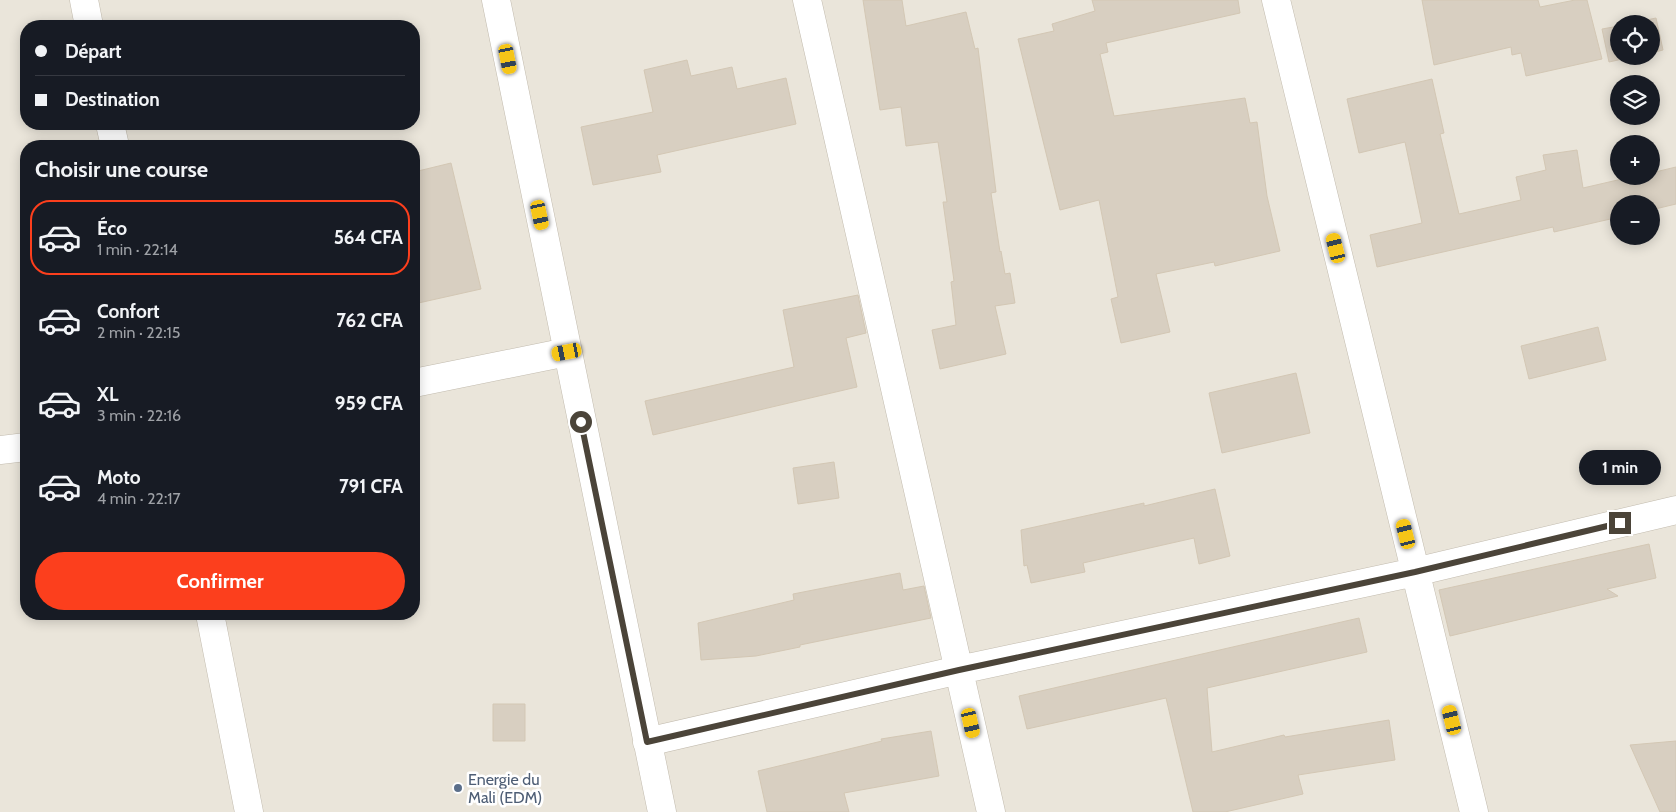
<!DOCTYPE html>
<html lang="fr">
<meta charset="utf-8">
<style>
:root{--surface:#171b24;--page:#242831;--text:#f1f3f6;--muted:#9ea1a6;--line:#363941;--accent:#fc3f1d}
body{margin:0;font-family:Cabin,sans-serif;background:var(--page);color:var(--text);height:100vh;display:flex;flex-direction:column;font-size:19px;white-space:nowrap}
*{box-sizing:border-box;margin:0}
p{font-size:16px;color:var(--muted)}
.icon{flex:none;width:28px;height:28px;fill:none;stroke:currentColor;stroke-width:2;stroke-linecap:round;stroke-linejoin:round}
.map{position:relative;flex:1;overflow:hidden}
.sheet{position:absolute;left:20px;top:140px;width:400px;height:480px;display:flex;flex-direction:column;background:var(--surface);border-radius:20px;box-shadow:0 2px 12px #0003}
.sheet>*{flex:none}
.banner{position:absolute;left:20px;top:20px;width:400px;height:110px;border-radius:20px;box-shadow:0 2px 12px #0003;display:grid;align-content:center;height:110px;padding:0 15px;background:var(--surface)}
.buttons{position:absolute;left:1610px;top:15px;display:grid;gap:10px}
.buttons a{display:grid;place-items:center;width:50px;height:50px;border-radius:50%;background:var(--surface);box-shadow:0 2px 12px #0003;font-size:25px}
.end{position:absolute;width:22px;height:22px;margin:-11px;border:6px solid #4b4439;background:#fff;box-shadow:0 0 0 2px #fff}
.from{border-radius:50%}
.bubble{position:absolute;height:35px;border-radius:18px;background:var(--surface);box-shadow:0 2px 12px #0003;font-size:16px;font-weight:700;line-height:35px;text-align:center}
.car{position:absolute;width:15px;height:30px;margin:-15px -8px;border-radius:6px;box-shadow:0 0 4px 1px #0007;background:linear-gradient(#f5c518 24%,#345 0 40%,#f5c518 0 76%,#345 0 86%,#f5c518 0)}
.banner b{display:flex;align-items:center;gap:18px;height:48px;font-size:19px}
.banner b+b{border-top:1px solid var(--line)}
.banner i{width:12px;height:12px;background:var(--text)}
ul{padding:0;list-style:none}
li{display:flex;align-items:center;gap:15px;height:75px;margin:0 10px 8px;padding:0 5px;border:2px solid transparent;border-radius:20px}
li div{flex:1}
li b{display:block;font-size:19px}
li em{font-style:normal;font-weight:700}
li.on{border-color:var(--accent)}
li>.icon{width:45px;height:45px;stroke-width:1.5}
h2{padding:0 15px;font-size:22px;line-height:60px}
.primary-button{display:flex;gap:10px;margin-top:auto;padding:10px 15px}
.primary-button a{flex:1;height:58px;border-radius:30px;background:var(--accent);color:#fff;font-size:20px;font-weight:700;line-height:58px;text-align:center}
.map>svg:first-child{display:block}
</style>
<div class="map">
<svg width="1676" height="812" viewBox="0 0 1676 812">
<rect width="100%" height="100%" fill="#f6f3ec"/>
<path fill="#eae5da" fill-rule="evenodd" d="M0 0H1676V812H0ZM1619 24H1651V56H1619ZM26 26H414V124H26ZM1619 84H1651V116H1619ZM1619 144H1651V176H1619ZM26 146H414V614H26ZM1619 204H1651V236H1619Z"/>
<path fill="#d8cfc1" stroke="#d3c7b4" d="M863 0H902L906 26 966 12 975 49 978 48 996 192 991 193 1000 252 1001 251 1005 274 1010 273 1015 303 995 306 1006 354 940 369 932 330 956 325 951 282 954 281 943 202H947L938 142 906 146 901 107 880 110Z
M1092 0H1238L1240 13 1106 43 1108 52 1100 54 1114 116 1245 98 1250 123 1257 122 1267 196 1280 251 1215 266 1214 262 1156 274 1170 332 1121 343 1111 299 1118 297 1099 200 1060 210 1018 39 1054 31 1052 24 1095 11Z
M1422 0H1538L1540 7 1575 0H1587L1602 59 1526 76 1521 53 1512 55 1511 47 1434 65Z
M1656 18 1663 50 1651 53V24H1628Z
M1619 26V56H1636L1609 62 1602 29Z
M687 60 691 76 732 67 737 89 786 78 796 124 657 155 661 172 593 185 581 127 653 112 644 70Z
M1432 79 1444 133 1440 134 1459 214 1521 200 1516 177 1546 170 1543 155 1577 150 1583 188 1635 176H1651V173L1676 167V204L1651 210V204H1619V217L1554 232 1553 227 1377 267 1370 235 1422 223 1405 142 1359 153 1347 99Z
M451 163 481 289 414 304V172Z
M858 295 866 333 846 338 857 387 653 435 645 401 794 367 783 310Z
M1598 327 1606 360 1529 379 1521 346Z
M1296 373 1310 433 1222 453 1209 393Z
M834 462 839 498 798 504 793 468Z
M1215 489 1230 556 1199 564 1194 538 1083 563 1085 572 1031 583 1027 565 1024 566 1021 530 1144 503V506Z
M1649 544 1656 578 1607 589 1618 596 1450 636 1439 590Z
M900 573 903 590 924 586 931 618 800 645V647L756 656 701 660 698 623 794 600 793 594Z
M1359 618 1367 652 1207 688 1212 752 1284 735 1285 737 1389 720 1395 760 1298 775 1303 794 1225 812H1193L1166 698 1027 729 1019 696Z
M493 704H525V741H493Z
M931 731 939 776 844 793 849 812H767L758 771 882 741 881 739Z
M1676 741V812H1660L1630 745Z"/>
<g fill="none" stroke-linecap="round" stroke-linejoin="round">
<defs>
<path id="minor" d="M84 0 89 26
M496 0 662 812
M807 0 991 812
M1276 0 1474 812
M110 124 115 146
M414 383 567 352
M0 450 26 447
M210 614 249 812
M647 742 959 670 1415 572 1676 510"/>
</defs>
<use href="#minor" stroke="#c2bbae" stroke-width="29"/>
<use href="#minor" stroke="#fff" stroke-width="28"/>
</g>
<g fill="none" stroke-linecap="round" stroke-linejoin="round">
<path stroke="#4b4439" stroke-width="6" d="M581 422 647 742 959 670 1415 572 1620 523"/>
</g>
<circle fill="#5c6f8a" stroke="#fff" stroke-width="2" cx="458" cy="788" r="5"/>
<g text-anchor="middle" stroke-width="5" stroke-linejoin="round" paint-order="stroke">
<g font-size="16" fill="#4e5e75" stroke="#fff" text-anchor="start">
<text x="468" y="785">Energie du<tspan x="468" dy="18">Mali (EDM)</tspan></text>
</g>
</g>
</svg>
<div class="buttons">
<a><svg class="icon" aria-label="locate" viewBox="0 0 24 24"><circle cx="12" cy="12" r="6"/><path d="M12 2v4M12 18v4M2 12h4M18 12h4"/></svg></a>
<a><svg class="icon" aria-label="layers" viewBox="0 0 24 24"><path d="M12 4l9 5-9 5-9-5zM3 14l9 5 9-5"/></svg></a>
<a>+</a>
<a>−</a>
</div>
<i class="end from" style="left:581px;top:422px"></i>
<i class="end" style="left:1620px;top:523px"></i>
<div class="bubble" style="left:1579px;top:450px;width:82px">1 min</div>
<i class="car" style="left:508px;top:59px;rotate:169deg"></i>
<i class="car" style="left:540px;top:215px;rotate:168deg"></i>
<i class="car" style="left:1336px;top:248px;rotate:346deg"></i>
<i class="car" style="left:567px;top:352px;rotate:259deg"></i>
<i class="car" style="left:1406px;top:534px;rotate:346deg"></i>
<i class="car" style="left:1452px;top:720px;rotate:346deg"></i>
<i class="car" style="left:971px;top:723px;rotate:167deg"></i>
<div class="banner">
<b><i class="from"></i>Départ</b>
<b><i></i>Destination</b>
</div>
<section class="sheet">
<h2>Choisir une course</h2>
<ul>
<li class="on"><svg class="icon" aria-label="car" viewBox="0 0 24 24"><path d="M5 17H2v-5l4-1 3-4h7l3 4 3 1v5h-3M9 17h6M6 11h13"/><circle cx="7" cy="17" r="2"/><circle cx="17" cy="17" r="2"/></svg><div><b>Éco</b><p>1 min · 22:14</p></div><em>564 CFA</em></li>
<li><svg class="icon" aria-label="car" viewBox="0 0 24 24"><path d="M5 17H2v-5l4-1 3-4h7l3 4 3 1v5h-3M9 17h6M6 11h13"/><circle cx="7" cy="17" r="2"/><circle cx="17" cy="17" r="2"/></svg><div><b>Confort</b><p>2 min · 22:15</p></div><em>762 CFA</em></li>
<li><svg class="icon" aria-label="car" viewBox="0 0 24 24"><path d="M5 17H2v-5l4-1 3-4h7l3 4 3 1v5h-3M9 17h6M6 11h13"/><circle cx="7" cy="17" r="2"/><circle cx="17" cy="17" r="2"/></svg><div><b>XL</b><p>3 min · 22:16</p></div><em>959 CFA</em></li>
<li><svg class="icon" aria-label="car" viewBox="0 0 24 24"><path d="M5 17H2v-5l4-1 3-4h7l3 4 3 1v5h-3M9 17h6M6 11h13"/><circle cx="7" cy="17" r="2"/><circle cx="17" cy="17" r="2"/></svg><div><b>Moto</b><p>4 min · 22:17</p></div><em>791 CFA</em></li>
</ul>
<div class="primary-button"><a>Confirmer</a></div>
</section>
</div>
